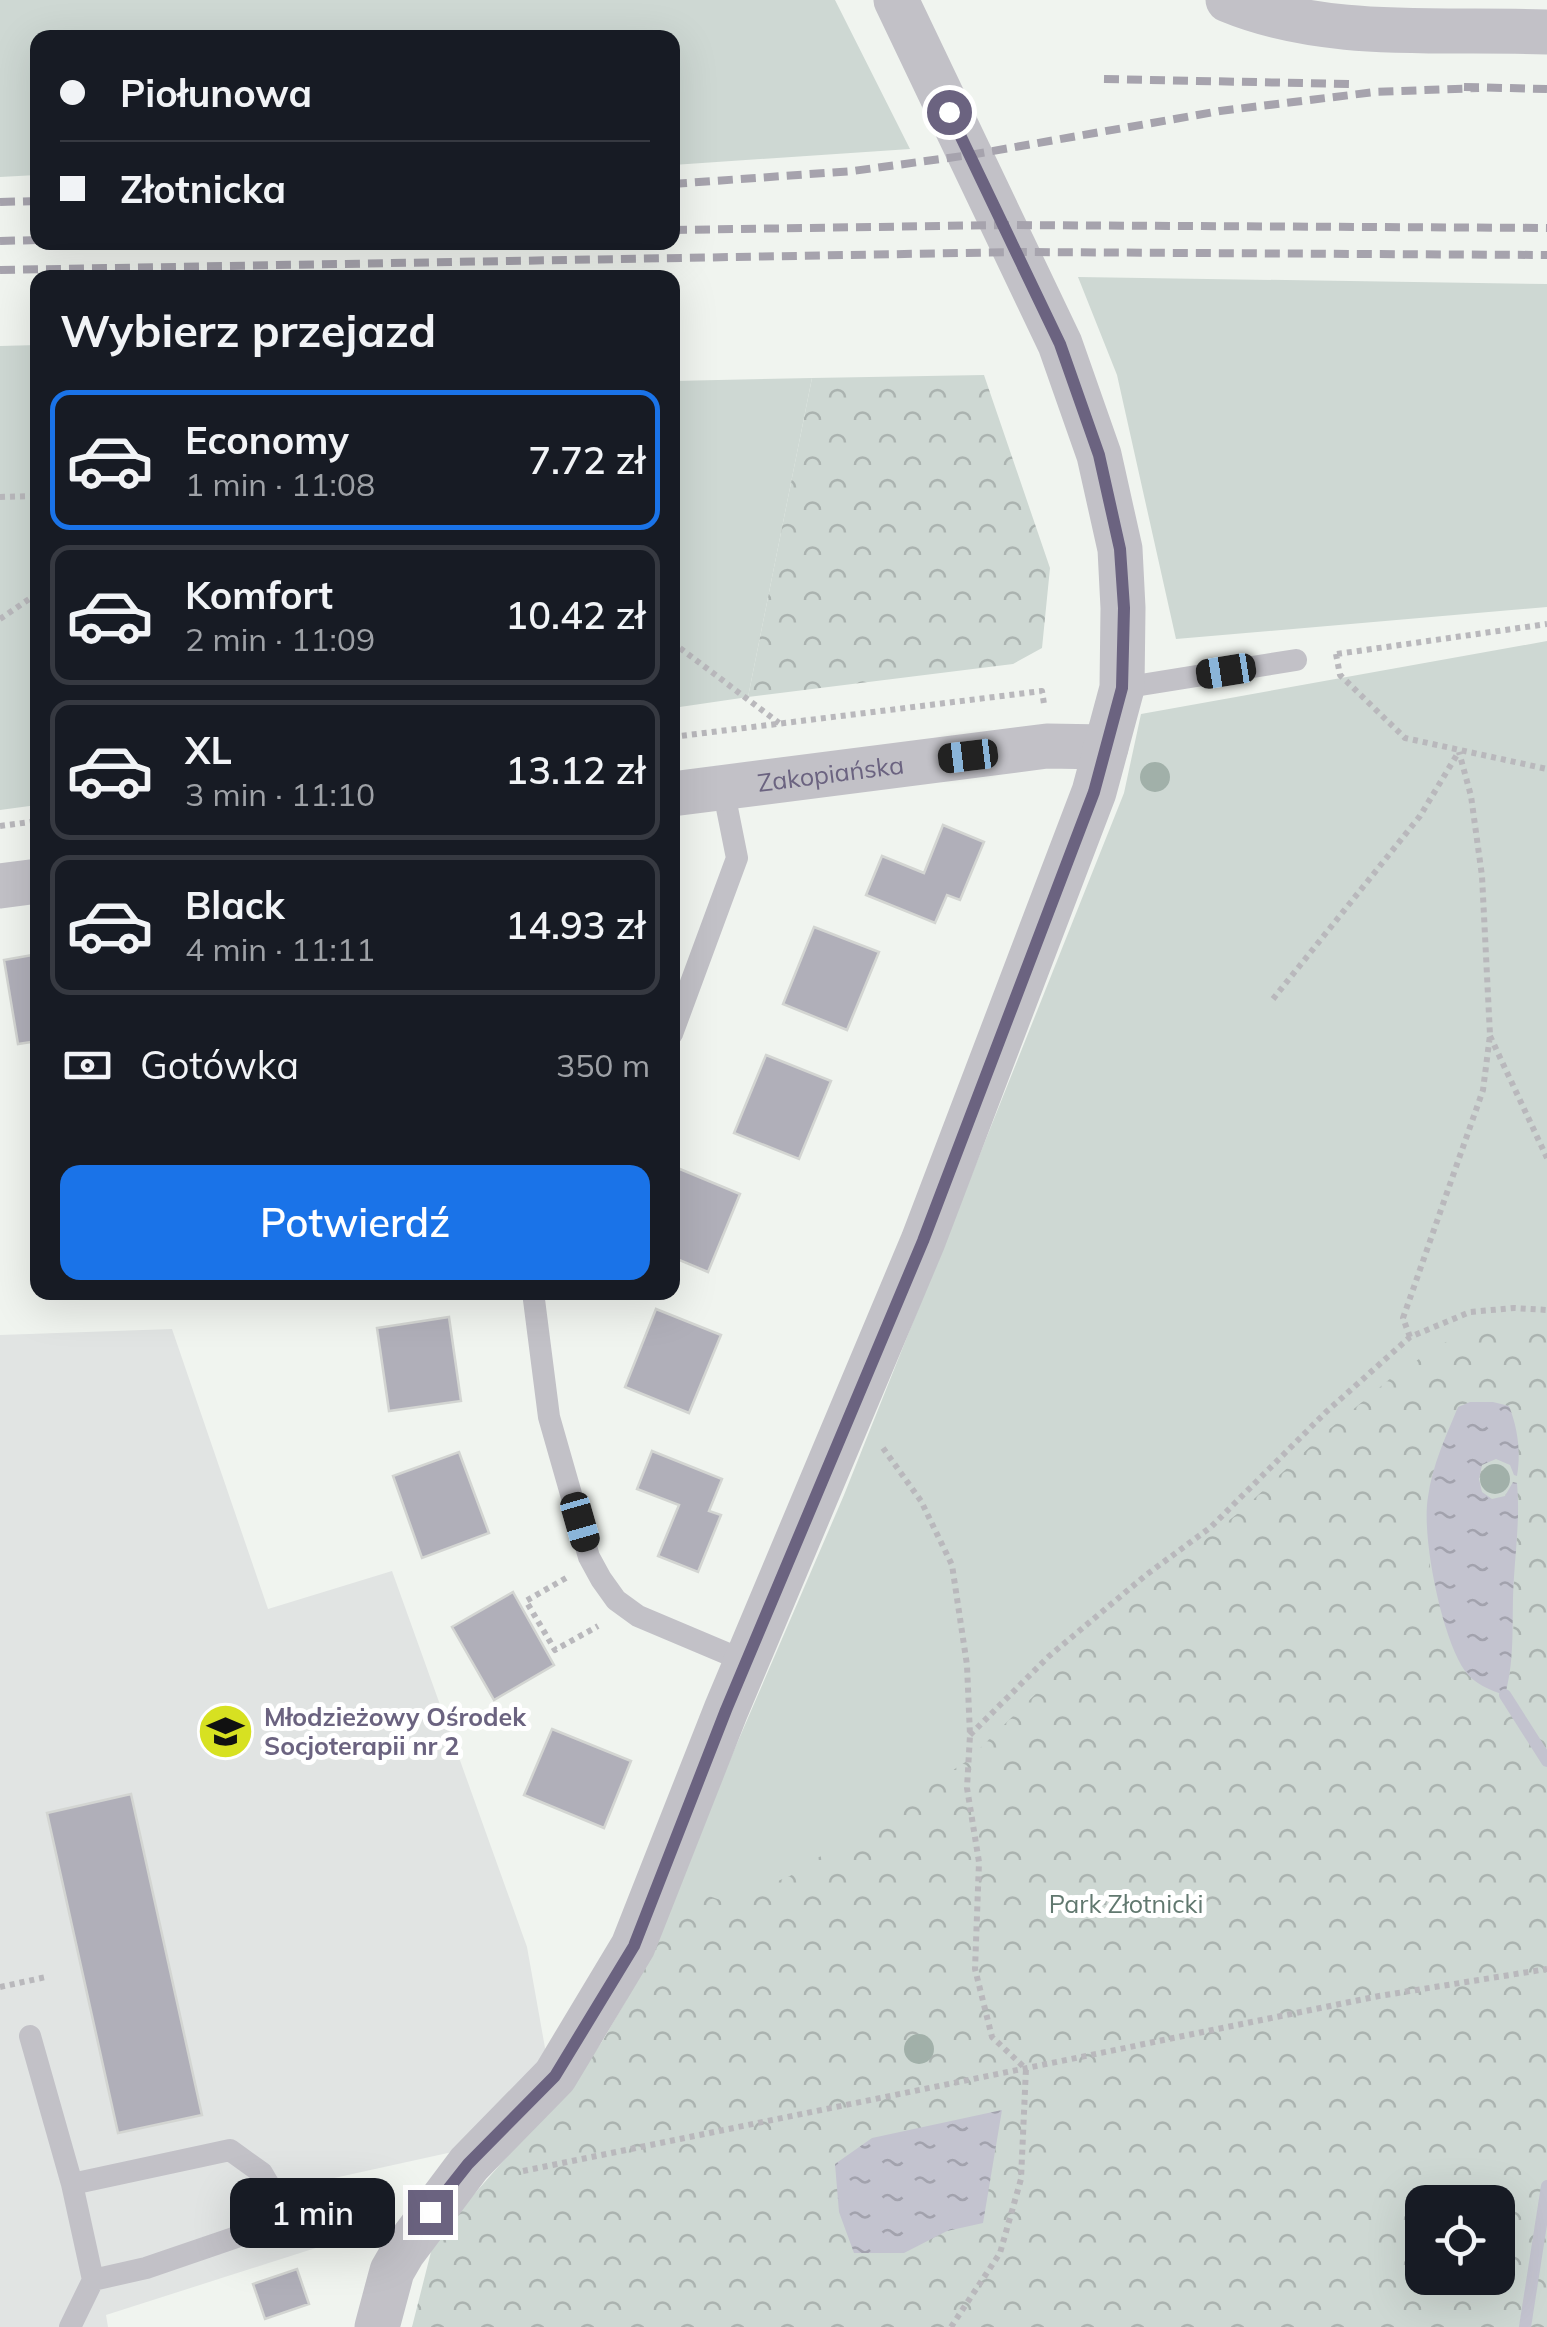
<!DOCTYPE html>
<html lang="pl">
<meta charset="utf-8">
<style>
:root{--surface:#171b24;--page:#242831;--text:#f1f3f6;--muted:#9ea1a6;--line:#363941;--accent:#1a73e8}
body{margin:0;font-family:Mulish,sans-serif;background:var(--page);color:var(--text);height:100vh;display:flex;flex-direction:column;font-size:38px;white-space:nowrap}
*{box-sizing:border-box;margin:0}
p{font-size:32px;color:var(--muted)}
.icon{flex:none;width:55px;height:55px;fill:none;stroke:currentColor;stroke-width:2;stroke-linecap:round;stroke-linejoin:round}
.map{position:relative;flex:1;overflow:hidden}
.details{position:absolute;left:30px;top:270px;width:650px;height:1030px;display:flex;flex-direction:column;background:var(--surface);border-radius:20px;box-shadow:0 10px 40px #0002}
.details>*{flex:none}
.banner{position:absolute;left:30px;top:30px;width:650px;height:220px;border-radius:20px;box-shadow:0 10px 40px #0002;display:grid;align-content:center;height:220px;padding:0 30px;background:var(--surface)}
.tools{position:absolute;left:1405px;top:2185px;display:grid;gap:20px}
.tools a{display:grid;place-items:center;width:110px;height:110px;border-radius:20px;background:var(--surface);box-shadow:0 10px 40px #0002;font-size:50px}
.end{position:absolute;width:45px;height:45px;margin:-22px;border:12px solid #6b6380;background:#fff;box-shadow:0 0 0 5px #fff}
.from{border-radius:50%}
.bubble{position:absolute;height:70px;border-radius:20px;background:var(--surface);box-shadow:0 10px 40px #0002;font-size:32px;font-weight:600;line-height:70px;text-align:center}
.car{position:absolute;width:30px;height:60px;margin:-30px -15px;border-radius:12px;box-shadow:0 0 8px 2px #0007;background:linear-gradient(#222 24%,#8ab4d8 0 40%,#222 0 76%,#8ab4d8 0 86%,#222 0)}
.banner b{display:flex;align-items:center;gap:35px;height:95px;font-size:38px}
.banner b+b{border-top:2px solid var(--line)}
.banner i{width:25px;height:25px;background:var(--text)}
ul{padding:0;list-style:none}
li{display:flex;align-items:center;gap:30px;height:140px;margin:0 20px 15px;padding:0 10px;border:5px solid var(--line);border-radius:20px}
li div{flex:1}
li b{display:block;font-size:38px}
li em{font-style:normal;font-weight:600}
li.current{border-color:var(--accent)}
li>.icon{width:90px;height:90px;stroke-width:1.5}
h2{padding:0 30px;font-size:45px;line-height:120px}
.pay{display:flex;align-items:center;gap:25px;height:110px;padding:0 30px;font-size:38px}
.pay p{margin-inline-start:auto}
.primary-button{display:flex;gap:20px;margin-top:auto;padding:20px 30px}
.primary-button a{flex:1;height:115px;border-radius:20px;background:var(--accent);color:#fff;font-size:40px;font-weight:600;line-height:115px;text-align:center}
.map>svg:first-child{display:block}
</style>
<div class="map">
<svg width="1547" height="2327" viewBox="0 0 1547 2327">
<defs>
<pattern id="forest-crowns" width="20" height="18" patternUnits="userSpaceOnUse" patternTransform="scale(2.5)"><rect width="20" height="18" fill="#ced8d3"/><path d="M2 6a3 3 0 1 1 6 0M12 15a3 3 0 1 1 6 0" fill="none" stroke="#abb3b0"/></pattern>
<pattern id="water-ripples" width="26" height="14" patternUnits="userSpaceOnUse" patternTransform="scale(2.5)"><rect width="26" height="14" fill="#c3c3cf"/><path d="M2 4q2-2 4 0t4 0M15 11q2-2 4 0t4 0" fill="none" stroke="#a2a2ad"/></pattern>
</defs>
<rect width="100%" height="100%" fill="#f0f4ef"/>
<path fill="#e1e4e3" d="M172 1329 268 1609 392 1571 527 1947 547 2059 457 2151 325 2180 319 2184 318 2234 326 2241 325 2245 106 2315 108 2327H0V1335Z"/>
<path fill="#ced8d3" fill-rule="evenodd" d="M0 0H835L910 149 673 165 672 38H38L37 175 0 177Z
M1078 277 1547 284V607L1176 639 1117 375Z
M38 345 37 805 0 810V346Z
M812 378 748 697 673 708V381Z
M1547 641V2327H412L602 2042 626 2001 844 1495 1124 793 1141 714ZM1422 2202H1498V2278H1422Z"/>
<path fill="url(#forest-crowns)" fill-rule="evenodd" d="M984 375 1050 568 1042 648 1013 664 748 697 812 378Z
M1479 1321H1547V2327H412L434 2240 574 2080 602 2042 626 2001 678 1885 726 1902 790 1876 967 1761 1140 1592 1242 1510 1326 1432 1397 1373ZM1458 1407 1520 1462 1510 1465 1496 1459 1482 1465 1479 1479 1482 1492 1492 1499 1505 1496 1513 1483 1519 1505 1514 1579 1513 1660 1504 1695 1446 1626 1430 1568 1427 1498ZM1422 2202H1498V2278H1422Z"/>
<path fill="url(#water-ripples)" d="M1470 1402H1493L1509 1406C1518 1429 1521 1452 1517 1476L1514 1475 1510 1465 1496 1459 1482 1465 1479 1479 1482 1492 1492 1499 1505 1496 1513 1482 1517 1483C1520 1515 1516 1546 1514 1577 1511 1617 1516 1656 1505 1695 1491 1691 1473 1683 1465 1671 1442 1639 1421 1536 1428 1497 1432 1466 1446 1436 1458 1407Z
M1002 2110 983 2223 947 2231 904 2253H854L839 2212 835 2164 872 2138Z"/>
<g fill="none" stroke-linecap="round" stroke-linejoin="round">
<path stroke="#c3c3cf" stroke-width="12" d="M1505 1695 1547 1761
M1525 2327 1547 2186"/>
</g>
<path fill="#b0afb9" stroke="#d3d5d2" stroke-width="2.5" d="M943 825 984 842 960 900 947 895 935 923 866 895 882 856 924 873Z
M814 927 879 952 847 1030 783 1004Z
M38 954V1041L18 1044 4 960Z
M766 1055 831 1081 799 1159 734 1133Z
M675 1167 740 1194 708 1272 672 1257Z
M656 1309 721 1335 689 1413 625 1387Z
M449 1317 461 1401 389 1411 377 1328Z
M652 1451 722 1479 709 1511 721 1515 698 1572 658 1556 679 1505 637 1489Z
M459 1452 489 1533 422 1558 393 1476Z
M513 1592 554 1665 494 1700 452 1627Z
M552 1729 631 1761 604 1828 524 1795Z
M131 1794 202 2115 118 2133 47 1813Z
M297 2269 309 2304 265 2319 253 2284Z"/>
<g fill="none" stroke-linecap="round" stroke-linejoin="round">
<path stroke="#b9b8bc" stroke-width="6" stroke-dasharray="5 5" stroke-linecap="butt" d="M0 497 38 496
M0 619 38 593
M672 642 779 723
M1336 654 1340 675 1405 738 1547 769
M1337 654 1547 624
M672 737 1042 691 1044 704
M0 826 38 821
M1273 999 1420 816 1458 753
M1490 1036 1547 1158
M1410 1337 1403 1318 1483 1090 1490 1035 1482 876 1471 796 1459 752
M883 1448 921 1501 952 1565 967 1665 970 1735 967 1788 979 1862 975 1969 992 2037 1025 2068
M566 1578 526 1601 555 1650 598 1626
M970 1735 1048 1657 1146 1575 1211 1527 1326 1412 1410 1337 1470 1312 1514 1308 1547 1310
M0 1987 46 1977
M523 2171 1379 1996 1547 1969
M951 2327 1000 2253 1021 2179 1026 2068"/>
<path stroke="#c2c1c7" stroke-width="22" d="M1122 688 1296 660
M672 1034 737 858 723 788
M533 1292 549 1417 589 1557 601 1579 616 1600 638 1616 747 1662
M30 2036 72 2184 93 2280 70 2327
M72 2184 230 2150 262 2173 289 2219
M93 2280 146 2268 289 2219 319 2215"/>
<g stroke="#c2c1c7" stroke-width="45">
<path d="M1228 0C1327 41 1441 28 1547 32"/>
<path id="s1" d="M672 794 1047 746 1106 747"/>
<path d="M0 886 38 881"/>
<path d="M377 2327 392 2271 403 2252 469 2164 555 2076 633 1946 726 1710 923 1241 1094 792 1122 688 1123 608 1120 549 1099 455 1060 344 896 0"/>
</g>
<path stroke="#a6a3ad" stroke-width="8" stroke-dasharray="15 8" stroke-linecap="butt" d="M1104 79 1349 84
M1464 87 1547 89
M672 184 853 171 970 155 1220 111 1375 92 1479 88
M0 202 38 201
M672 230 1004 225 1547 228
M0 241 38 240
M0 270 1017 252 1547 255"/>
</g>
<g fill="#a1b0a9">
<circle cx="1155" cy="777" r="15"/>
<circle cx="1495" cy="1479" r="15"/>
<circle cx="919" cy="2049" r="15"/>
</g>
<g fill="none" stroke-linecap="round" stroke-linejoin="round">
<path stroke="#6b6380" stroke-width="12" d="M430 2212 468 2164 555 2076 634 1946 726 1710 923 1241 1094 792 1122 688 1124 608 1120 549 1099 455 1060 344 949 112"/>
</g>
<defs>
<symbol id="school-disc" viewBox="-11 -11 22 22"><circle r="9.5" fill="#d7e121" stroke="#fff"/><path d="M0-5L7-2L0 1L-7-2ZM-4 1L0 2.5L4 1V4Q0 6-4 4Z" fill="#111"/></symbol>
</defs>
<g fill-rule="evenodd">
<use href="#school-disc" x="194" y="1700" width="63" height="63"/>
</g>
<g text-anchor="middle" stroke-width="10" stroke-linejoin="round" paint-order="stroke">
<g font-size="25" fill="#6b6380" stroke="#fff">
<text dy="9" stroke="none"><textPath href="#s1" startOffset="160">Zakopiańska</textPath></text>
</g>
<g font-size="25" font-weight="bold" fill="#6b6380" stroke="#fff" text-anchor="start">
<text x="264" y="1726">Młodzieżowy Ośrodek<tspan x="264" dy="29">Socjoterapii nr 2</tspan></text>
</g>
<g font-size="25" fill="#61786f" stroke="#fff">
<text x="1126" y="1913">Park Złotnicki</text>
</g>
</g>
</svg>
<div class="tools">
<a><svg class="icon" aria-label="locate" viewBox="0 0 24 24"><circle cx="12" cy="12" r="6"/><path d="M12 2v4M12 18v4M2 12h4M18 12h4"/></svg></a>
</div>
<i class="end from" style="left:949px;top:112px"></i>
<i class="end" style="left:430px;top:2212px"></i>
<div class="bubble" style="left:230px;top:2178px;width:165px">1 min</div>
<i class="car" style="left:1226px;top:671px;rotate:261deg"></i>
<i class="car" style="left:968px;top:756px;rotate:263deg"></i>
<i class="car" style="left:580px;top:1522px;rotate:164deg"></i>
<div class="banner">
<b><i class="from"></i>Piołunowa</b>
<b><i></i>Złotnicka</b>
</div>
<section class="details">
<h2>Wybierz przejazd</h2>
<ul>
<li class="current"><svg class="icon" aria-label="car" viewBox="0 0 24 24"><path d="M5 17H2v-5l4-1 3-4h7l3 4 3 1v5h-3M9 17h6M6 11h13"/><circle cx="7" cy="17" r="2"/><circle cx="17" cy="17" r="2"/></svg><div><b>Economy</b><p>1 min · 11:08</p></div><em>7.72 zł</em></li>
<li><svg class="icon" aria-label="car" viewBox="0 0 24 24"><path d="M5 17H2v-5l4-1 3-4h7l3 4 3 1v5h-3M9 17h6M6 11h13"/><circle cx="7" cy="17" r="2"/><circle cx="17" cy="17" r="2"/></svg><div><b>Komfort</b><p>2 min · 11:09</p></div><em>10.42 zł</em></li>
<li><svg class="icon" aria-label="car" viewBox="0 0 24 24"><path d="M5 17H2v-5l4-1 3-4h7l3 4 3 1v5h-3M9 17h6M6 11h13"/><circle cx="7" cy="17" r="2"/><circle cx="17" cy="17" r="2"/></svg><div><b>XL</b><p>3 min · 11:10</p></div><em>13.12 zł</em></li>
<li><svg class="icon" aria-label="car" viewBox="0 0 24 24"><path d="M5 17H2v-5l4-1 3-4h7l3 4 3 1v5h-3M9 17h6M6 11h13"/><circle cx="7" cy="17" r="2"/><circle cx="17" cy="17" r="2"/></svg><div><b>Black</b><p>4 min · 11:11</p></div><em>14.93 zł</em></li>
</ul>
<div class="pay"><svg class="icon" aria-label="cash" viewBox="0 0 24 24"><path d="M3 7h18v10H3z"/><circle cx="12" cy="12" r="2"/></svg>Gotówka<p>350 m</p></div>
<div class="primary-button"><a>Potwierdź</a></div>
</section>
</div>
